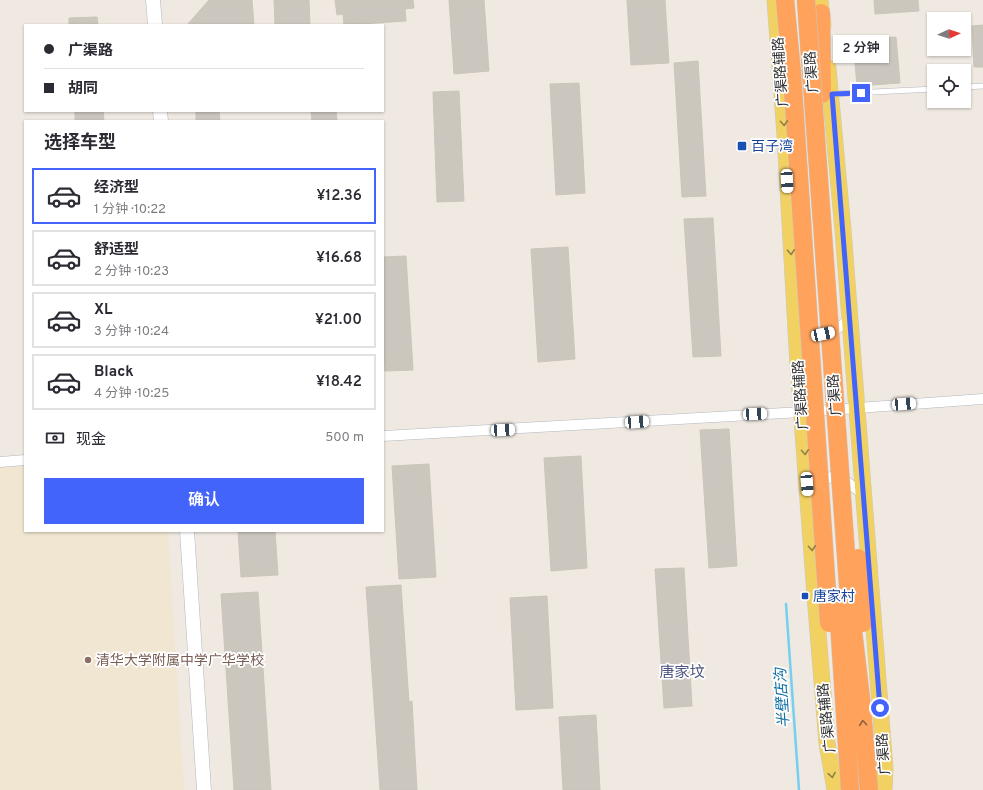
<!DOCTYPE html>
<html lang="zh">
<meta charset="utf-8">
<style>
:root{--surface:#fff;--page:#f2f2f3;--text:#2b2b33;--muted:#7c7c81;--line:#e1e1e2;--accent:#4264fb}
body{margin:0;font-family:Overpass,"Noto Sans SC",sans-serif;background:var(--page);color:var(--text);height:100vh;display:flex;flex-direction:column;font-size:15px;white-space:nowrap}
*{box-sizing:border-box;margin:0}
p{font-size:13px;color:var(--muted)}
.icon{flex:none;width:22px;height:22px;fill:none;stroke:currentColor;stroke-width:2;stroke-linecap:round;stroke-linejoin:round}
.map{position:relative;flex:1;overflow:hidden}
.drawer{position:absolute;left:24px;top:120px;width:360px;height:412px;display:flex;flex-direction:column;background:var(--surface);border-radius:0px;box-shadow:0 1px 3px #0004}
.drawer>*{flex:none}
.guide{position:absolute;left:24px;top:24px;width:360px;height:88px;border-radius:0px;box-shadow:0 1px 3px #0004;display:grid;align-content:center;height:88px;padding:0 20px;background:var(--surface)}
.needle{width:26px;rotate:86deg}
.fabs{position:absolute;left:927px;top:12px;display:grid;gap:8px}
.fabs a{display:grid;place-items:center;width:44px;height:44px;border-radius:0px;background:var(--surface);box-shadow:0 1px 3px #0004;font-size:20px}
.end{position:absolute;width:18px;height:18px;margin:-9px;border:5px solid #4264fb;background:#fff;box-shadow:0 0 0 2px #fff}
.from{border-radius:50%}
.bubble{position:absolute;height:28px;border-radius:0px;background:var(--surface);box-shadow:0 1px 3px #0004;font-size:13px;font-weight:600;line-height:28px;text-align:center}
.car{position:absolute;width:12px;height:24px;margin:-12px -6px;border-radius:5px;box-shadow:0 0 3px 1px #0007;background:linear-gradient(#fff 24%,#345 0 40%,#fff 0 76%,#345 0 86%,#fff 0)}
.guide b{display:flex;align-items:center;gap:14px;height:38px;font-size:15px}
.guide b+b{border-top:1px solid var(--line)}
.guide i{width:10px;height:10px;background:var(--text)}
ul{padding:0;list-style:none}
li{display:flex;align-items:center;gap:12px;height:56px;margin:0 8px 6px;padding:0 12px;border:2px solid var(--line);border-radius:0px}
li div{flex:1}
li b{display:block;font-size:15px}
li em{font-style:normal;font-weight:600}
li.selected{border-color:var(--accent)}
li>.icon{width:36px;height:36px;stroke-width:1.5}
h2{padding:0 20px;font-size:18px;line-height:48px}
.pay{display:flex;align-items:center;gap:10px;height:44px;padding:0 20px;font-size:15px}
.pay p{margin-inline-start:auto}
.cta{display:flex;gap:8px;margin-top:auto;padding:8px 20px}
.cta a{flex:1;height:46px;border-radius:0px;background:var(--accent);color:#fff;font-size:16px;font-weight:600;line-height:46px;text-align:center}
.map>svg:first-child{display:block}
</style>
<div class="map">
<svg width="983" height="790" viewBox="0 0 983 790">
<rect width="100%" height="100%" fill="#efe9e1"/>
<path fill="#f0e6d1" d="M25 464V531H168L184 790H0V465Z"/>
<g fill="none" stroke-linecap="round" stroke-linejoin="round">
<path stroke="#75cff0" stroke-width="2.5" d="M786 604 799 790"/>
</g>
<path fill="#cbc7bf" stroke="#cbc5ba" d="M209 0H252L254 25H187Z
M274 0H309L310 25H275Z
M335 0H413L414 8 405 9 406 21 344 25 343 14 337 15Z
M449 0H484L489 71 454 74Z
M627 0H665L669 63 631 65Z
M874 0H918L919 11 875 14Z
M97 17 98 25H69V18Z
M983 25V67H974L972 26Z
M896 37 900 83 857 86 853 40Z
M698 61 706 196 682 197 674 63Z
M579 83 585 193 556 195 550 84Z
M459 91 464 201 437 202 433 92Z
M75 111H103L104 121H75Z
M196 111H219L220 121H196Z
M311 111H336L337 121H312Z
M713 218 721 356 693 357 684 219Z
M568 247 575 359 538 362 531 249Z
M406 256 413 370 385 371 383 328V257Z
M729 429 737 566 709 568 700 430Z
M581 456 587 568 551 571 544 458Z
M429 464 436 577 399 579 392 466Z
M238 531H275L278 575 241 577Z
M684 568 692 706 664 708 655 569Z
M401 585 409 702 412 701 417 790H380L366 587Z
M258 592 271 790H234L221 594Z
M547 596 553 708 516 710 510 598Z
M596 715 600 790H563L559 717Z"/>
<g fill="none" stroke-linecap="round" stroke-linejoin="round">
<defs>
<path id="lane" d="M964 87 983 86
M833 94 934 89"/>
<path id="street" d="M807 331C825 339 836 330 850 319
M383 436 802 412 983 399
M0 462 25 460
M818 485 823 480 834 476 847 482 863 494"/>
<path id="secondary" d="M153 0 155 25
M160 111 161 121
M187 531 204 790"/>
<path id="primary" d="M775 0 785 135 798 365 815 595 827 743 835 790
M820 0 823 25
M828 68 843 230 885 769 884 790"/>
<path id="highway" d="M821 13 822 94"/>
</defs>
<use href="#lane" stroke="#b4b7c1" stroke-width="6"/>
<use href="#street" stroke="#b4b7c1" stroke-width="11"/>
<use href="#secondary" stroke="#b4b7c1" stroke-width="15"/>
<use href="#primary" stroke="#c9c9c9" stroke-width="17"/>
<use href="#highway" stroke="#c9c9c9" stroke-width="19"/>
<use href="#lane" stroke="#fff" stroke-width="5"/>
<use href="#street" stroke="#fff" stroke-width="10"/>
<use href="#secondary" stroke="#fff" stroke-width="14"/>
<use href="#primary" stroke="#f2d163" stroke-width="16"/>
<use href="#highway" stroke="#ffa35c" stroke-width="18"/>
<defs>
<path id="highway-bridge" d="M785 0 792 74 829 623
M806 0 849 597 861 699 869 790
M858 558 863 623
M838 605 850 790"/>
</defs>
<use href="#highway-bridge" stroke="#c9c9c9" stroke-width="19" stroke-linecap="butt"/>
<use href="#highway-bridge" stroke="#ffa35c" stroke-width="18"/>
</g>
<defs><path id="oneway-chevron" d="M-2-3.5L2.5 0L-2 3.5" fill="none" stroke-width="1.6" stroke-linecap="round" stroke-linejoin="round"/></defs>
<g stroke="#908048">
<use href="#oneway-chevron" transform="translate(784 123) rotate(86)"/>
<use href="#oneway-chevron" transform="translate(791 252) rotate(87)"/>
<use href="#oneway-chevron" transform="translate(805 452) rotate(86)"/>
<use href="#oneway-chevron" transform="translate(812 548) rotate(86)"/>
<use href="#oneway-chevron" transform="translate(832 775) rotate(81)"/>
</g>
<use stroke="#8c6343" href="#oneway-chevron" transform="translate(863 723) rotate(-95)"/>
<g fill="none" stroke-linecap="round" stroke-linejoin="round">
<path stroke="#4264fb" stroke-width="5" d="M861 93 832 94 880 708"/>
</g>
<g fill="#1a4fb4" stroke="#fff" stroke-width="1.5">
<rect x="737" y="141" width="10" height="10" rx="2"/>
<rect x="801" y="592" width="8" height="8" rx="2"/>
</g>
<circle fill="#8d6e63" stroke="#fff" stroke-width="1.5" cx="88" cy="660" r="4"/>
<g text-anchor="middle" stroke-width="3.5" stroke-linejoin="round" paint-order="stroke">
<g font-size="14" fill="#2e2e2e" stroke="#fff">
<text transform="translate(780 72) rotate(-94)" y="5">广渠路辅路</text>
<text transform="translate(811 72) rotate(-94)" y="5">广渠路</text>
<text transform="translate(800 395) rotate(-94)" y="5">广渠路辅路</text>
<text transform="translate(834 395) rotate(-94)" y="5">广渠路</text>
<text transform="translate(826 718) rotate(-96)" y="5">广渠路辅路</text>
<text transform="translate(883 754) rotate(-94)" y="5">广渠路</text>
</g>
<g font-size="14" fill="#164399" stroke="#fff" text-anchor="start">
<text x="751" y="151">百子湾</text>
<text x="813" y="601">唐家村</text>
</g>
<g font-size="14" fill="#785e54" stroke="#fff" text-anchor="start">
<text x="96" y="665">清华大学附属中学广华学校</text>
</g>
<g font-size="15" fill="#4d5680" stroke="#fff">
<text x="682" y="677">唐家坟</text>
</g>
<g font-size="15" font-style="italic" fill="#0d6fa3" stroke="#fff">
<text transform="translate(782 698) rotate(-94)" y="5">半壁店沟</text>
</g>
</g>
</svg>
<div class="fabs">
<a><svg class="needle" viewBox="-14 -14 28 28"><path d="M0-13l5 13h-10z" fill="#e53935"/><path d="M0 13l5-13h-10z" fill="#7c7c81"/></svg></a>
<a><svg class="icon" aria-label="locate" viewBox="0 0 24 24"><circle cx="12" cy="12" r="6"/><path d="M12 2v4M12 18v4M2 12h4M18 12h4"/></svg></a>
</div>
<i class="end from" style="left:880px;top:708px"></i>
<i class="end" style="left:861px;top:93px"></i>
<div class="bubble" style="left:833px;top:35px;width:56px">2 分钟</div>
<i class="car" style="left:787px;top:181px;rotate:177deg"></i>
<i class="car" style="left:823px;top:334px;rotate:78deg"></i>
<i class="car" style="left:904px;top:404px;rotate:86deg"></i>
<i class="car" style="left:755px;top:414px;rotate:87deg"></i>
<i class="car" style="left:637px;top:422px;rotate:86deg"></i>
<i class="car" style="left:503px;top:430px;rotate:87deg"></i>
<i class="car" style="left:807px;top:484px;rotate:176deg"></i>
<div class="guide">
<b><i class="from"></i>广渠路</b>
<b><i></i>胡同</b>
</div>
<section class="drawer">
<h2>选择车型</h2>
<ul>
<li class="selected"><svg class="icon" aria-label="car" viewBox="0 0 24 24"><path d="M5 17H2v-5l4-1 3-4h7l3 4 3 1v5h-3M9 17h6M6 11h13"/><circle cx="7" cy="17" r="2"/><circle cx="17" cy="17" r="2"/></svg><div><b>经济型</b><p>1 分钟 · 10:22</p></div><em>¥12.36</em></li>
<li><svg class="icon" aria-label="car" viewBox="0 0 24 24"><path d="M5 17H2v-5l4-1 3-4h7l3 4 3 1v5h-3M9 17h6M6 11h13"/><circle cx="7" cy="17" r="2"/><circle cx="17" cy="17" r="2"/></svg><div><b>舒适型</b><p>2 分钟 · 10:23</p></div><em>¥16.68</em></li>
<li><svg class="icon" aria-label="car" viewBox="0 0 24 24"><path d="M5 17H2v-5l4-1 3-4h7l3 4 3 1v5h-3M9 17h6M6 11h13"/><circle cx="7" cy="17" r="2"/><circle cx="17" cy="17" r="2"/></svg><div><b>XL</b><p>3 分钟 · 10:24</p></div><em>¥21.00</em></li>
<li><svg class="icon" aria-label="car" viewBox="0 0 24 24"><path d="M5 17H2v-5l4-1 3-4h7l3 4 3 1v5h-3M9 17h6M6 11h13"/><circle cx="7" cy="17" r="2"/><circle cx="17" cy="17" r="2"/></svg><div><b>Black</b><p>4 分钟 · 10:25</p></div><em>¥18.42</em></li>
</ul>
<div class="pay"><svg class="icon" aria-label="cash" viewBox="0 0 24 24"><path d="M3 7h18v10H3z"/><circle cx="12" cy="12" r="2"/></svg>现金<p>500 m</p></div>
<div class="cta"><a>确认</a></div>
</section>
</div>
